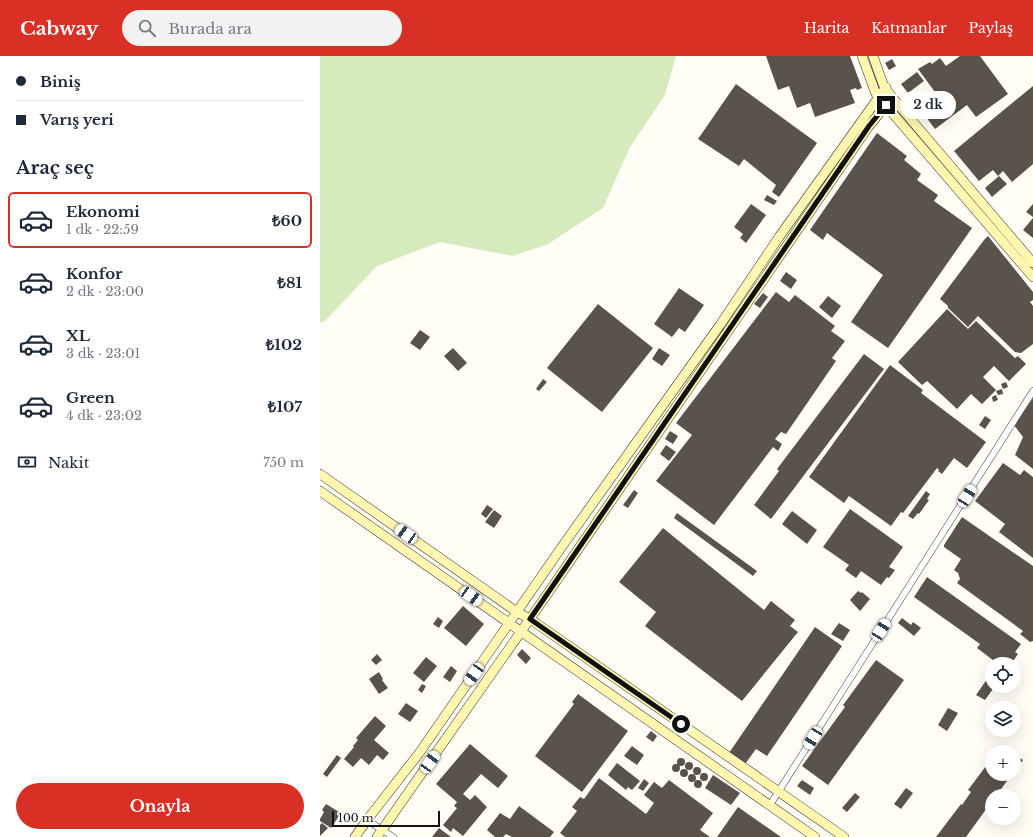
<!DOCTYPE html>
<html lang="tr">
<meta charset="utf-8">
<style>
:root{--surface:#fff;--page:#f2f2f3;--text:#1f2937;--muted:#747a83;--line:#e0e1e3;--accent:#d93025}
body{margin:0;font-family:"Libre Baskerville",serif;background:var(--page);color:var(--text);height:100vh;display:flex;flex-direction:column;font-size:15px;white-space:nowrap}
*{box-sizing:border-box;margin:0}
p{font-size:13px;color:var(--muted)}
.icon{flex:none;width:22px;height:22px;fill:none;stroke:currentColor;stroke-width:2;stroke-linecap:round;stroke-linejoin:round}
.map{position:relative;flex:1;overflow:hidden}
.sheet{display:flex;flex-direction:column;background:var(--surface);width:320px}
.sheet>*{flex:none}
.banner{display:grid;align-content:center;height:88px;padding:0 16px;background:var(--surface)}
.tools{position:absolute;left:665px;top:601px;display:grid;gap:8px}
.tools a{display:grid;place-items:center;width:36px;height:36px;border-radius:50%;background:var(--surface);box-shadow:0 4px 16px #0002;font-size:20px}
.scale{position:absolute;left:12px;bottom:10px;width:108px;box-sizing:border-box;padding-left:4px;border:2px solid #111;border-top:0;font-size:11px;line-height:14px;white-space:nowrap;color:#111;-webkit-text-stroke:3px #fff;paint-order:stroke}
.end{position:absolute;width:18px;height:18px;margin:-9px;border:5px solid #111;background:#fff;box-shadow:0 0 0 2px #fff}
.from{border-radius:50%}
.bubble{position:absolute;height:28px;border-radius:14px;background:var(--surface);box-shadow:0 4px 16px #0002;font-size:13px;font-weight:700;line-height:28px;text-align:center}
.car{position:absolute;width:12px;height:24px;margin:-12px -6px;border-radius:5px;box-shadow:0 0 3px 1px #0007;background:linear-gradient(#fff 24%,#345 0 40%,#fff 0 76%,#345 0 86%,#fff 0)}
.banner b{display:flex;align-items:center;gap:14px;height:38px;font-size:15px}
.banner b+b{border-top:1px solid var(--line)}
.banner i{width:10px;height:10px;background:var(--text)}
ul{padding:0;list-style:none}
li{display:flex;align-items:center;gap:12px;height:56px;margin:0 8px 6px;padding:0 8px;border:2px solid transparent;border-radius:6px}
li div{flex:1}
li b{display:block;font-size:15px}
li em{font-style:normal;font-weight:700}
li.on{border-color:var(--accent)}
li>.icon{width:36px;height:36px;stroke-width:1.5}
h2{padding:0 16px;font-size:18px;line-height:48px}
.pay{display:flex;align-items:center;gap:10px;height:44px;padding:0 16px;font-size:15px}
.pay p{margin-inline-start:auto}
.action{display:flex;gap:8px;margin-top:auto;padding:8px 16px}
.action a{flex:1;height:46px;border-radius:24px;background:var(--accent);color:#fff;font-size:16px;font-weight:700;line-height:46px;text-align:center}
header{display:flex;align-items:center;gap:24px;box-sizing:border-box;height:56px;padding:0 20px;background:var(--accent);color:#fff}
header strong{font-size:19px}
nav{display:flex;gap:22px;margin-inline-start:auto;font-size:14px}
.search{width:280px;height:36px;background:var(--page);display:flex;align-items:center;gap:10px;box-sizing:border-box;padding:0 14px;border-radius:22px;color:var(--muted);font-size:15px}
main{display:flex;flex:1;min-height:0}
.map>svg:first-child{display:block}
</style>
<header>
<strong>Cabway</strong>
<div class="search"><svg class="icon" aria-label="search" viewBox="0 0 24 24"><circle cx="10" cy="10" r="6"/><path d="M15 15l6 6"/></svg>Burada ara</div>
<nav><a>Harita</a><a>Katmanlar</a><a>Paylaş</a></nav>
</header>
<main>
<section class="sheet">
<div class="banner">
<b><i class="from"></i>Biniş</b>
<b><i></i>Varış yeri</b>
</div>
<h2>Araç seç</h2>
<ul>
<li class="on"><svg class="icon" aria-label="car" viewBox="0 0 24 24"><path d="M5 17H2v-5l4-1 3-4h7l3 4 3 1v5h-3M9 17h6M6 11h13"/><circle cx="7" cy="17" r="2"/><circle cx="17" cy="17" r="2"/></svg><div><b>Ekonomi</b><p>1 dk · 22:59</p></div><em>₺60</em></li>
<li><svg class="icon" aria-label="car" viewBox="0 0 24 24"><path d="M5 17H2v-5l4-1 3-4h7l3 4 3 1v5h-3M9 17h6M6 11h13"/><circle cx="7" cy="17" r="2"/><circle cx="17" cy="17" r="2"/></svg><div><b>Konfor</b><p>2 dk · 23:00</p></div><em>₺81</em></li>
<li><svg class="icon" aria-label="car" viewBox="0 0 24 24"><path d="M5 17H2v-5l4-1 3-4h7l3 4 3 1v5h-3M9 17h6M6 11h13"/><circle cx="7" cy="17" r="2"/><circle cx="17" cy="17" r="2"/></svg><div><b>XL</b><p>3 dk · 23:01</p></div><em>₺102</em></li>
<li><svg class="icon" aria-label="car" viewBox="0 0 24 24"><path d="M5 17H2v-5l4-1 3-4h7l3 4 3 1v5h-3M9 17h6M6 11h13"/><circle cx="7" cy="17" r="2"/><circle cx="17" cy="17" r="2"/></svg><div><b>Green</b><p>4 dk · 23:02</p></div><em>₺107</em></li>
</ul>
<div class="pay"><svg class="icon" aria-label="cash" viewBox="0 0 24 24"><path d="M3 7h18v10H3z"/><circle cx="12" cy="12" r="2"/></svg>Nakit<p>750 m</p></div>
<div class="action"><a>Onayla</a></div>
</section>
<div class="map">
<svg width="713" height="781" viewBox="0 0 713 781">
<rect width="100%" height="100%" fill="#fffdf5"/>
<path fill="#d5ebbd" d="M0 0H356L345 39 310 91 283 152 228 188 193 200 120 186 57 210 5 265 0 267Z"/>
<path fill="#5a524d" d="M446 0H530L542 32 537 34 536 32 530 34 535 47 495 61 490 47 477 52 469 30 458 34Z
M640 0H660L688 38 656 61 647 49 615 73 597 49 615 36 598 13 610 6 612 8 620 2 626 10Z
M572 3 576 10 569 14 565 7Z
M597 16 604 25 588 37 581 28Z
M416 28 497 87 459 141 452 136 456 129 424 103 419 110 378 83Z
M713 30V108L692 126 683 115 678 120 673 114 659 125 634 95Z
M557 77 587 100 584 104 601 118 597 124 618 139 614 145 652 172 568 292 531 266 563 219 507 177 503 184 490 174Z
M679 120 687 128 672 141 665 132Z
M447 139 457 145 454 149 444 144Z
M431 148 446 159 426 187 420 182 423 178 414 171Z
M713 148V161L706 156Z
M713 162V182L703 174Z
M668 180 713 236V244L710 246 713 250V288L701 297 695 296 658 260 648 271 628 252V250L620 243 664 184Z
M466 216 477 224 471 233 460 225Z
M359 232 384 249 365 276 359 272 352 281 334 268Z
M456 236 469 246 475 239 515 270 511 275 525 285 512 302 516 305 466 378 461 376 455 383 462 388 458 395 453 391 394 469 336 425 372 379 356 367Z
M443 237 448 241 440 252 434 248Z
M508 240 521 250 512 262 499 251Z
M278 248 333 292 282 356 227 312Z
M627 253 648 273 656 265 695 302 698 300 706 308 689 325 674 310 663 321 676 334 662 348 651 338 637 353 607 325 602 329 578 306Z
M100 274 110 281 100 294 90 287Z
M133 292 147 307 138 315 124 300Z
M339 292 350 299 342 310 332 303Z
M544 298 564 313 451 463 434 449 459 415 457 413Z
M570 309 603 334 601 337 666 386 647 412 634 402 622 418 618 415 619 414 617 412 583 457 581 456 571 470 529 440 524 447 489 421Z
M223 323 227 326 219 335 216 333Z
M686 326 688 331 683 333 681 328Z
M682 333 683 338 678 339 676 335Z
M676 339 678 344 673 346 672 341Z
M713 342V413L695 399 703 381 694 369Z
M665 360 671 364 665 373 659 369Z
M350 375 358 380 353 388 345 383Z
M346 389 356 396 349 405 340 398Z
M683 407 700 419 704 414 713 421V502L679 476 685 468 655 445Z
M314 434 318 437 308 452 303 449Z
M606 435 610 438 607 443 609 444 599 458 598 457 593 463 588 460Z
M167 449 173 453 166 462 161 458Z
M530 453 583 491 569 511 575 514 569 522 567 521 561 529 541 515 536 522 525 514 529 509 503 491Z
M174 454 182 460 174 472 165 466Z
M472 455 497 474 487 488 462 468Z
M357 457 437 515 433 520 354 462Z
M642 461 713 510V585L710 586 700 578 703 575 637 527 640 523 638 517 634 514 641 503 624 491V489Z
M343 472 444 554 451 545 475 564 470 570 478 576 422 645 325 570 336 556 299 526Z
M607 521 701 588 695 596 698 598 691 608H678L657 592 660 588 594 541Z
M538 535 541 537 542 536 550 543 540 555 530 544Z
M143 550 164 568 146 590 124 572Z
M118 561 123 565 119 572 113 568Z
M582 562 591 569 593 566 601 572 594 580 578 567Z
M519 567 530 574 523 585 511 578Z
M495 571 522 590 447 700 436 693 425 708 409 697Z
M202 593 211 602 206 608 197 599Z
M57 598 62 604 56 609 51 604Z
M106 601 117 610 104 626 93 617Z
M556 604 584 624 508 729 482 710 525 651 523 649Z
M131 610 137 615 130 626 123 621Z
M59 616 63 623 62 624 68 632 59 638 49 623Z
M672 616V630H675L665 644 656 639Z
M102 628 106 630 102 637 98 634Z
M258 638 308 675 262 736 215 700 254 648 252 646Z
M86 647 98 655 90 666 78 658Z
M628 652 638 657 627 675 618 669Z
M55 660 66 670 54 684 69 697 63 704 57 699 49 709 41 702 33 711 24 703 34 691 33 690 38 684 36 682Z
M331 675 337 680 333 686 326 681Z
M150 688 188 720 178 732 161 718 143 738 150 744 155 739 167 751 143 780 133 772 131 776 123 769 137 752 134 750 137 746 116 728Z
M682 689 692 696H676Z
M312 690 324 699 317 709 304 700Z
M694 698 703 704 694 716Z
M17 699 21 702 7 721 3 718Z
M357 706a4 4 0 1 1 8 0a4 4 0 1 1-8 0Z
M672 702V718H692L676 740H672V745L646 781H616L641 748 642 749 651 736 648 734Z
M365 710a4 4 0 1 1 8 0a4 4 0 1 1-8 0Z
M297 707 320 725 312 734 308 731 306 734 288 719Z
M352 712a4 4 0 1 1 8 0a4 4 0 1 1-8 0Z
M373 715a4 4 0 1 1 8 0a4 4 0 1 1-8 0Z
M360 717a4 4 0 1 1 8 0a4 4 0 1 1-8 0Z
M380 721a4 4 0 1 1 8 0a4 4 0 1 1-8 0Z
M368 722a4 4 0 1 1 8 0a4 4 0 1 1-8 0Z
M393 719 420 737 411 749 385 732Z
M279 722 326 758 334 747 324 739 334 726 342 732 349 724 393 757 380 774 390 781H245L240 777 257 755 252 751 260 741 264 743Z
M324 723 329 727 323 735 318 732Z
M374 728a4 4 0 1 1 8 0a4 4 0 1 1-8 0Z
M482 724 494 732 490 739 477 730Z
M586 732 593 737 581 753 574 748Z
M535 737 540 741 527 756 522 752Z
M6 748 21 757 11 772 0 765V763L4 756 2 754Z
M199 750 234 776 230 781H192L186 778 183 781H175L167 774 180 757 190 763Z
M418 751 461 781H397Z
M2 767 8 772 0 780V769Z
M119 772 131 781H112Z"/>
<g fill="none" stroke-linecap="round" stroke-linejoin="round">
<defs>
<path id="street" d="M450 749 713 335
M47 764 73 781"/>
<path id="secondary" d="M542 0 556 38 713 221
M553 0 563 28 571 40 713 207
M0 418 197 556 210 563 524 781
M0 435 495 781
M35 781 47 764 100 696 241 492 400 269 459 181 566 31
M57 781 226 540 549 70 566 49 571 40"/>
</defs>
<use href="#street" stroke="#444" stroke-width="7"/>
<use href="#secondary" stroke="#333" stroke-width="10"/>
<use href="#street" stroke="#fff" stroke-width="6"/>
<use href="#secondary" stroke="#fff6b0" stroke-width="9"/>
</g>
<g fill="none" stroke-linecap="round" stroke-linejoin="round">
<path stroke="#111" stroke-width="5" d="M361 668 210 563 549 70 566 49"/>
</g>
</svg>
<div class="tools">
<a><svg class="icon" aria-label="locate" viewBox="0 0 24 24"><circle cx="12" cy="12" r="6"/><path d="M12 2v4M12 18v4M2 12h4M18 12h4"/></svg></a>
<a><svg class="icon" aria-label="layers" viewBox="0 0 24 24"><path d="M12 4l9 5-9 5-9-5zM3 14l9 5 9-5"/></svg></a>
<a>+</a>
<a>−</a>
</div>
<div class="scale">100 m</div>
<i class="end from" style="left:361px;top:668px"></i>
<i class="end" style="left:566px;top:49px"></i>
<div class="bubble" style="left:580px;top:35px;width:56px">2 dk</div>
<i class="car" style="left:647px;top:440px;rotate:32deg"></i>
<i class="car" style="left:86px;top:478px;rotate:305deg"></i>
<i class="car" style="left:151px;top:540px;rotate:125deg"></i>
<i class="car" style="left:561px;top:574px;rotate:32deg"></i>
<i class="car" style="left:154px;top:618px;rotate:215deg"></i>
<i class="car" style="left:493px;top:682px;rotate:212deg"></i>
<i class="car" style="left:110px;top:706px;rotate:35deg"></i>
</div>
</main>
